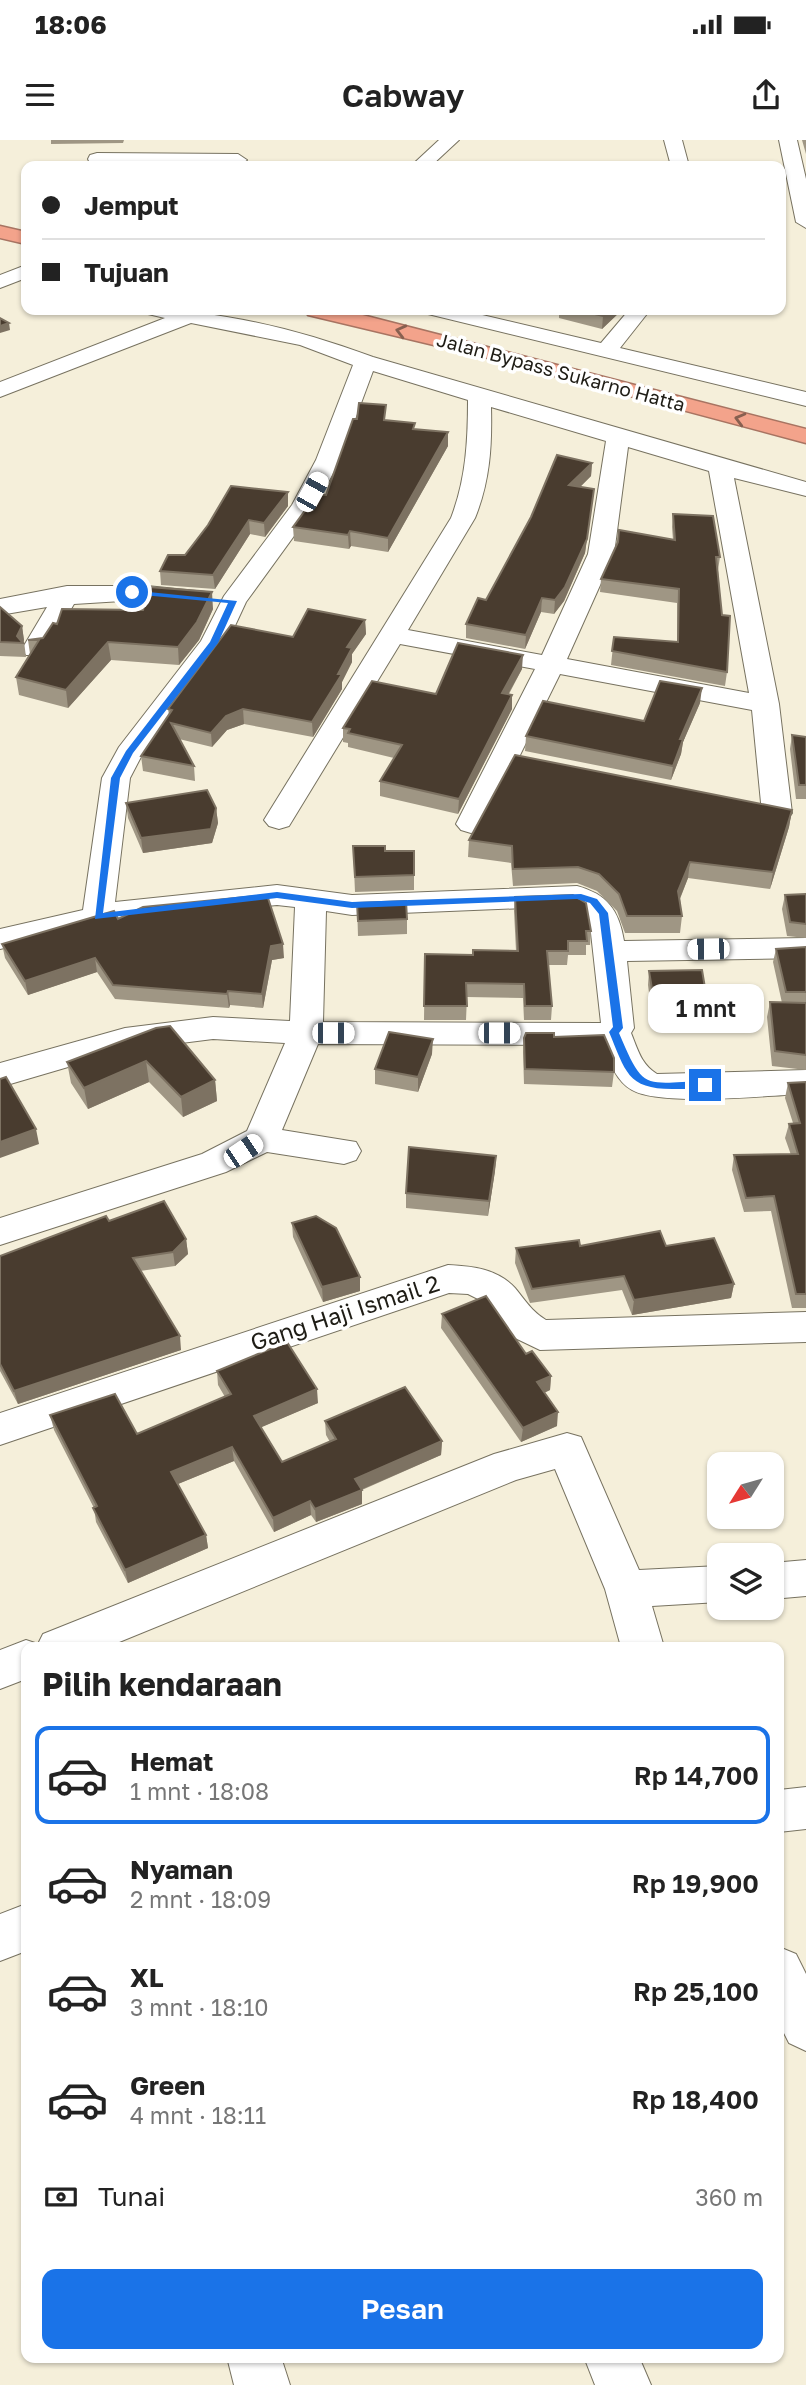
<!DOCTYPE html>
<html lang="id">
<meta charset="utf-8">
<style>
:root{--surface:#fff;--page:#f2f2f2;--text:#222;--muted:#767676;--line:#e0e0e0;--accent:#1a73e8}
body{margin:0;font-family:"Golos Text",sans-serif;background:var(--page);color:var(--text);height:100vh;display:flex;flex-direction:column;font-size:26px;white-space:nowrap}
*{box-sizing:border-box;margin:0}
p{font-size:23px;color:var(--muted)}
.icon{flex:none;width:38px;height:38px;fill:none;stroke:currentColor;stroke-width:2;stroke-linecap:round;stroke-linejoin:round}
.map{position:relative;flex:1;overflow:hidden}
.side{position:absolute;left:21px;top:1502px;width:763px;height:721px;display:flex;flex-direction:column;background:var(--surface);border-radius:14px;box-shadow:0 2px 5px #0004}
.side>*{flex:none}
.banner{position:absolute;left:21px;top:21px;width:765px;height:154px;border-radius:14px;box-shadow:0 2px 5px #0004;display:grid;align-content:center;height:154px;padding:0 21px;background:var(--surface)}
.needle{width:46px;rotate:233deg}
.fabs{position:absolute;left:707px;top:1312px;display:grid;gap:14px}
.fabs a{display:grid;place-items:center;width:77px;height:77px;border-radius:14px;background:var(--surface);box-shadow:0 2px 5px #0004;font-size:35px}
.end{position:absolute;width:32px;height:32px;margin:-16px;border:9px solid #1a73e8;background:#fff;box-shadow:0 0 0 4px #fff}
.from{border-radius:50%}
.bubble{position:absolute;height:49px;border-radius:14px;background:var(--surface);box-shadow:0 2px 5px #0004;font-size:23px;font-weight:600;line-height:49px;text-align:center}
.car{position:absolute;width:21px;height:42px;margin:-21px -10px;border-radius:9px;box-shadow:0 0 5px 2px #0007;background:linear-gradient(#fff 24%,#345 0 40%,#fff 0 76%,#345 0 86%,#fff 0)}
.banner b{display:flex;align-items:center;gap:24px;height:66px;font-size:26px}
.banner b+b{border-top:2px solid var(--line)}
.banner i{width:18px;height:18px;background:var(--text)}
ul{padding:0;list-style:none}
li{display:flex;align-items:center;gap:21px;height:98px;margin:0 14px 10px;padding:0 7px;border:4px solid transparent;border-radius:14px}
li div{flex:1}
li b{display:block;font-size:26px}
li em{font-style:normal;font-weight:600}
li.selected{border-color:var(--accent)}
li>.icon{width:63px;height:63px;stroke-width:1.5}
h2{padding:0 21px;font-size:32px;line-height:84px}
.pay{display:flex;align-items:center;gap:18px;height:77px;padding:0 21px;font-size:26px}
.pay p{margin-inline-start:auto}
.primary-button{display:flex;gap:14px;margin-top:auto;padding:14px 21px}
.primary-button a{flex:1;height:80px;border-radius:14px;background:var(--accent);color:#fff;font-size:28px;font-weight:600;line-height:80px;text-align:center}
.status{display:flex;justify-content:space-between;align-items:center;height:49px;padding:0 35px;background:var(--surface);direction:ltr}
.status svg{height:19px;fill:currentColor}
header{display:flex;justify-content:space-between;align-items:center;height:91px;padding:0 21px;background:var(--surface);font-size:32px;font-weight:600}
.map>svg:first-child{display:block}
</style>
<div class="status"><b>18:06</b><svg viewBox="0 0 49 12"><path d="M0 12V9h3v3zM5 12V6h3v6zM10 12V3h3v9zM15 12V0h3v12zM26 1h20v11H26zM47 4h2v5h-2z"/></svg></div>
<header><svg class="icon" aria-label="menu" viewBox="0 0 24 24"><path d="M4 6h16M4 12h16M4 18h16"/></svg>Cabway<svg class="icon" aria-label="share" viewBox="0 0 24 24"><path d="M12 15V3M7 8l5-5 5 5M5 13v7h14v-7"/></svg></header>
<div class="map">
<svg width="806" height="2245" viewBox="0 0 806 2245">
<rect width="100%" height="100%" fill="#f5efda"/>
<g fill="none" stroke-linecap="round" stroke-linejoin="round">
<defs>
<path id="street" d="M439 0H459L431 26H411Z
M664 0H682L689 26H671Z
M779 0H797L806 39V88L796 82Z
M97 13 238 14 247 20 238 26 90 23 88 19 90 15Z
M26 125V138L0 148V135Z
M145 170C222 170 300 190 373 217L806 342V356L734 338 779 564 792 673 787 679 777 682 767 679 762 673 752 570 560 534 486 684 481 690 471 693 461 690 456 684 535 529 400 504 289 686 279 689 269 686 264 680 451 378C466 339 468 301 468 260L373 231 340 320 315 367 246 462 227 503 142 615 130 638 115 762 277 745 352 755 577 746C607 754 619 770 624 801L806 798V818L627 821 634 888 631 893C638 910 641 924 657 934L806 930V954C768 955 662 967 632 950 616 941 609 921 603 905L318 904 282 990 356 1002 361 1011 356 1020 344 1024 267 1012 226 1032 0 1105V1078L202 1014 247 991 285 903 213 899 126 910 0 947V923L125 888 213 877 290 881 295 767 277 765 121 781 0 809V789L83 770 102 638 119 607 201 501 224 456 292 365 316 320 353 225 300 205 191 183 0 257V242L165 178 148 174ZM491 267 606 301 588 414 542 515 408 490 475 378C490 341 492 306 491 267ZM628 307 709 331 749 553 567 519 614 414ZM573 766 587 775 590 784 601 883 323 882 326 771 352 775Z
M425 170H461L601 203 629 170H650L620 208 806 252V266L428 174Z
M67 446H147L206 452 210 457 206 462 197 465 122 461 74 464 44 515H26L22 509 47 467 0 475V459Z
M448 1125C472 1126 498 1129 515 1148 525 1160 532 1172 546 1180L806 1172V1202L540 1210 513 1197 480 1160 468 1154 449 1153 0 1305V1273Z
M567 1293 581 1297 639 1430 719 1426V1462L652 1466 664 1507H621L605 1449 555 1329 516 1340 107 1507H26V1539L0 1549V1510L26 1500 38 1504 43 1494 494 1314Z
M806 1420V1456L772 1459V1423Z
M806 1647V1689L779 1692V1650Z
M26 1764V1811L0 1821V1774Z
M779 1807 796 1814 806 1834V1911L789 1903 779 1883Z
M227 2217H281L290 2245H234Z
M584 2217H639L651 2245H595Z"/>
<path id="highway" d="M0 86 26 92V104L0 98Z
M305 170H343L806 289V303L484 217 308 175Z"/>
</defs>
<use href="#street" stroke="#777260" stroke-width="2"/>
<use href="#highway" stroke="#a87462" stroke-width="3"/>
<use href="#street" fill="#fff" fill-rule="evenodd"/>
<use href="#highway" fill="#f3a38b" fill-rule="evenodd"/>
</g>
<path fill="#9f9684" d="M51 0H124L123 3 51 4Z
M802 0H806V14Z
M559 170H622L602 189 559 178Z
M357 279 386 280 414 289 448 292V306L388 412 351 406 349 409 294 401 293 387 326 355Z
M592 323 591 336 580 347 594 349 585 413 564 461 554 474 541 472 525 509 466 498V484L486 460Z
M288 352V366L265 397 250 394 215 449 161 445 160 431Z
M673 374 720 417 718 430 727 532 725 546 611 525 614 497 677 502V463L600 452 601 439 673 400 672 387Z
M0 467 22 486 26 517 0 516Z
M213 469 199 500 179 525 111 520 68 568 19 555 16 537 30 514 28 500 43 498 57 484Z
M365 480 366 494 352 514V522L342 542V549L313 597 244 584 227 590 212 607 179 599 194 626 195 641 143 631 141 616 169 575 168 569 293 497Z
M522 529 509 554 512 555V569L458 674 380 656V641L394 618 348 607V603L343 602V588L436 554Z
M700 563 683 602 681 614 671 640 525 611 526 596 644 581Z
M792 595 806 597V659H796L790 609Z
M126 663 216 668 218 683 212 703 143 713 128 678Z
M792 670 789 687 770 749 688 738 680 759 682 776 680 793H625L617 771 597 751 577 743 513 746 511 723 468 717 469 700Z
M353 706 385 711H414V750L355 752Z
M806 754V798L787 796 782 769 785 755Z
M515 757 591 791 590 805H586V815H568L567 825H548L552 866 551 880H524L523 858 467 857 466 880H424L425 814 473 815 516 811 514 771Z
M357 763 407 779V794L358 796Z
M118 779 284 818 272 820 263 868 230 865 229 868 115 859 97 832 28 855 5 818 2 804Z
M806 807V930L772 926 767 877 770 862 782 863 773 822 776 809Z
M649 831 707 860 705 875 652 876 648 845Z
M156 888 215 940 217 961 183 977 149 942 88 969 71 943 67 922Z
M524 898 614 932 612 947 524 944 523 912Z
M432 914 418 952 375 944V929Z
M806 942V1168H792L771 1071 744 1072 732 1030 734 1015H791L785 998 789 984 793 983 785 958 788 943Z
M496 1016 495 1031 488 1076 406 1068V1053Z
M109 1081 186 1099 188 1114 175 1126 140 1131 181 1210 18 1264 0 1231V1116Z
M292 1083 360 1151 323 1162 293 1097Z
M580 1106H666L734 1144 731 1158 632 1175 622 1150 530 1163 515 1123 516 1108Z
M442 1174 526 1214 551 1236 550 1250 544 1253 557 1286 521 1302 441 1188Z
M217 1231 318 1263 261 1287 282 1322 330 1302 326 1295 325 1281 442 1301 441 1315 362 1350V1364L316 1382 311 1375 274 1392 234 1321 178 1344 206 1395 208 1408 128 1443 96 1382 94 1368 54 1290 50 1275 137 1294 225 1257 218 1245Z"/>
<path fill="#7d7262" d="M609 170H622L602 189 603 176Z
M9 183 10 190 0 193V186Z
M448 292V306L388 412V398Z
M592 323 591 336 568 359 569 345Z
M594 349 585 413 564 461 554 474 555 460Z
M288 352V366L265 397 264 383Z
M249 380 250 394 215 449 213 435Z
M350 391 351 406 349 409 348 395Z
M212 452 213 469 199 500 179 525 178 507Z
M542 458 541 472 525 509 526 495Z
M365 480 366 494 352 514V522L342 542V549L313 597 312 582 338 534 347 507Z
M22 486 24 500 23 503 17 496Z
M108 502 111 520 68 568 66 550Z
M523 515 522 529 501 567 502 553Z
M702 548 700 563 683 602 681 614 671 640 673 626 680 599Z
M512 555V569L458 674 459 659Z
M243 569 244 584 227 590 212 607 211 593 226 576Z
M216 668 218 683 212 703 143 713 141 698Z
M792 670 789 687 770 749 773 732Z
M690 722 688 738 676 768 678 751Z
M283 804 284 818 272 820 263 868 262 854 271 806Z
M95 818 97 832 28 855 25 841Z
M228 851 230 865 229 868 227 854Z
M433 899 432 914 418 952V937Z
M146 921 149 942 88 969 84 948Z
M215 940 217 961 183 977 181 957Z
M36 989 39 1004 0 1018V1002Z
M496 1016 495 1031 488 1076 489 1061Z
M186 1099 188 1114 175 1126 173 1112Z
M360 1137V1151L323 1162 322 1147Z
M734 1144 731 1158 632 1175 634 1160Z
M180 1196 181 1210 18 1264 14 1251Z
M551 1236 550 1250 535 1257 537 1242Z
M317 1249 318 1263 255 1290 254 1276Z
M558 1272 557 1286 521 1302 523 1288Z
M442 1301 441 1315 358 1351 362 1350V1364L316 1382 315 1369 355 1339Z
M232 1307 234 1321 173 1346 171 1332Z
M310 1361 311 1375 274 1392 273 1378Z
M206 1395 208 1408 128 1443 125 1430Z"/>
<path fill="#493c2f" stroke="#7d7262" stroke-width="2" d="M577 170H609L603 176Z
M0 178 9 183 0 186Z
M359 263 386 265 384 280 415 283 413 289 448 292 388 398 350 391 348 395 293 387 317 354 326 355 353 279H357Z
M557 315 592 323 569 345 594 349 587 399 565 447 555 460 542 458 526 495 466 484 478 458 486 460 531 377Z
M231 346 288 352 264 383 249 380 213 435 160 431 168 415H185L208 385Z
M673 374 713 376 720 417H716L722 475 730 476 727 532 612 511 614 497 678 502 679 449 601 439 618 402 619 390 675 400Z
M149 447 212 452 197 482 178 507 108 502 66 550 16 537 39 500H28L43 498 53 483 57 484 62 469 143 470Z
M0 467 22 486 17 496 23 503 0 502Z
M308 469 365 480 347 507 352 508 338 534H342L312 582 243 569 226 576 211 593 171 583 194 626 141 616 172 570 168 569 231 485 293 497Z
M458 503 523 515 502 553 512 555 459 659 380 641 402 605 348 593 350 589 343 588 372 541 436 554Z
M660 541 702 548 680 599H683L673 626 526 596 543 561 644 581Z
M792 595 806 597V645H799Z
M515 615 792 670 773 732 690 722 678 751 682 776H627L619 754 599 734 578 727 513 729 512 706 469 700Z
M207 650 216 668 211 689 141 698 126 663Z
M353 706H385V711H414V735L355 737Z
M806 754V784L790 782 785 755Z
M267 755 283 804 271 806 262 854 228 851 227 854 113 845 95 818 25 841 2 804 114 771 118 779 143 767Z
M573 755 586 763 591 791H586L587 801H568V811H547L552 866H525L524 844 466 843 467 866H424L425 814 473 815V810L518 811 515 757Z
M406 761 407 779 358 781 357 763Z
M806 807V852H786L776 809Z
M702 830 707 860 654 861 649 831Z
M770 862 806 863V915L775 911Z
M170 886 215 940 181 957 146 921 84 948 67 922 156 888Z
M389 892 433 899 418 937 375 929Z
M526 893H554V897L604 895 614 918V932L525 929 524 898Z
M6 937 36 989 0 1002V939Z
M806 942V1154H796L774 1056 746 1058 734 1015 798 1014 789 984 800 983 788 943Z
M409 1007 496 1016 489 1061 406 1053Z
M164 1061 186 1099 173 1112 133 1118 180 1196 14 1251 0 1224V1116L106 1076 109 1081Z
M316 1076 336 1088 360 1137 322 1147 292 1083Z
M660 1091 666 1106 714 1098 734 1144 634 1160 624 1136 532 1149 516 1108 579 1100 580 1106Z
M486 1156 526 1214 532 1211 551 1236 537 1242 558 1272 523 1288 442 1174Z
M287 1202 317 1249 254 1276 282 1322 336 1299 325 1281 405 1247 442 1301 355 1339 362 1350 315 1369 310 1361 273 1378 232 1307 171 1332 206 1395 125 1430 93 1368 97 1366 50 1275 115 1254 137 1294 231 1254 217 1231Z"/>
<defs><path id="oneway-chevron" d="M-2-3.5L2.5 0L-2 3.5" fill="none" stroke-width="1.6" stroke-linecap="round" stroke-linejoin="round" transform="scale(1.75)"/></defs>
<g stroke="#886050">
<use href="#oneway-chevron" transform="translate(401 191) rotate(-166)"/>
<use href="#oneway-chevron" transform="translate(740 279) rotate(-165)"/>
</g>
<path fill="#1a73e8" d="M129 450 237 461 218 503 133 613 120 638 103 773 277 752 352 762 581 754 597 759 608 773 623 888 619 893C644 952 643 943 705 941L709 942V947C698 949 686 949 676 949 627 950 626 932 609 892L613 887 599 774 590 763 577 759 352 768 277 758 95 779 111 638 126 611 210 502 228 463 132 454Z"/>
<g text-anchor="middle" stroke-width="7" stroke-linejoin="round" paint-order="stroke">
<g font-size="19" fill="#1e1c15" stroke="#fff">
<text transform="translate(561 232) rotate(15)" y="7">Jalan Bypass Sukarno Hatta</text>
</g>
<g font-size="23" fill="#1e1c15" stroke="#fff">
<text transform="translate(345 1173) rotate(-18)" y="8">Gang Haji Ismail 2</text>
</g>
</g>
</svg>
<div class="fabs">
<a><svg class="needle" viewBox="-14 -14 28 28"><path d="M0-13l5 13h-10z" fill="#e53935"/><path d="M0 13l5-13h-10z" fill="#767676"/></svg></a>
<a><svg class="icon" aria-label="layers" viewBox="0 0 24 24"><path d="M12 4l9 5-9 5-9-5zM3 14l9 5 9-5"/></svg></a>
</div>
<i class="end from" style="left:132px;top:452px"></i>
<i class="end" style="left:705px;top:945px"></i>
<div class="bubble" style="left:648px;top:844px;width:116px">1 mnt</div>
<i class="car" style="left:312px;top:352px;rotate:29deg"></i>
<i class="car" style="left:708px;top:809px;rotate:269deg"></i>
<i class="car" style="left:333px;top:893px;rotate:90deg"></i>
<i class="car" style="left:499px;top:893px;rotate:90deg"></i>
<i class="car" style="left:243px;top:1011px;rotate:56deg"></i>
<div class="banner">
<b><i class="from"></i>Jemput</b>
<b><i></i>Tujuan</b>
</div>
<section class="side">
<h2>Pilih kendaraan</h2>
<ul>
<li class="selected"><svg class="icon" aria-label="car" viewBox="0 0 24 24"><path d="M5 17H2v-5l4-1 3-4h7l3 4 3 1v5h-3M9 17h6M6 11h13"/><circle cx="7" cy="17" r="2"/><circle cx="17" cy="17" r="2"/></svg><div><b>Hemat</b><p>1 mnt · 18:08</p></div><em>Rp 14,700</em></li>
<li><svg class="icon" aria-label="car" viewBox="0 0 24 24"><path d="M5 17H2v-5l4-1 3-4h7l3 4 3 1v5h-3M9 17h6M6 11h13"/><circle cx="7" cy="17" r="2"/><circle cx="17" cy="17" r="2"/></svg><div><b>Nyaman</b><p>2 mnt · 18:09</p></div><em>Rp 19,900</em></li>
<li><svg class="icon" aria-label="car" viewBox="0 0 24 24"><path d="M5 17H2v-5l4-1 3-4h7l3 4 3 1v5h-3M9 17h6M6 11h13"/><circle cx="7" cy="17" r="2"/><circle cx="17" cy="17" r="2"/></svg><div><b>XL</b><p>3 mnt · 18:10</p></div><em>Rp 25,100</em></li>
<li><svg class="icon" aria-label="car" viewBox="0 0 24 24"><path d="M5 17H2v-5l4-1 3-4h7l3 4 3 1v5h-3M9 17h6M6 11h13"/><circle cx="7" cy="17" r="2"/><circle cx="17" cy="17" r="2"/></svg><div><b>Green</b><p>4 mnt · 18:11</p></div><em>Rp 18,400</em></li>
</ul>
<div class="pay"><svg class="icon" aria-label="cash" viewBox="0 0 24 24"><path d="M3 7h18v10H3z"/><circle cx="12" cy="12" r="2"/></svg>Tunai<p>360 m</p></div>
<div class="primary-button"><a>Pesan</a></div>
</section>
</div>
